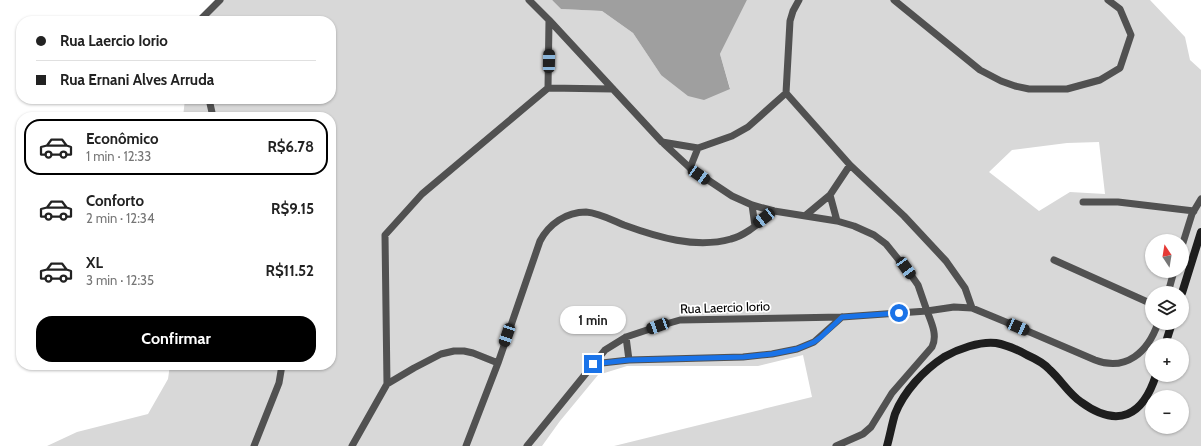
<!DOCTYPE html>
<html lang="pt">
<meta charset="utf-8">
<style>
:root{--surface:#fff;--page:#f6f6f6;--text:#222;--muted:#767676;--line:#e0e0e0;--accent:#000}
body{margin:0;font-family:Cabin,sans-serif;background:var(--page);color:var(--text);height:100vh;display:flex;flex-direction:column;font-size:15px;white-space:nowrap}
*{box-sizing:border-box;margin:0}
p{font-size:13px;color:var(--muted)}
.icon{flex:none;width:22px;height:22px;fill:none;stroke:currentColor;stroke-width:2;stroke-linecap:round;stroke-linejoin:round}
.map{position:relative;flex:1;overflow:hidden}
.panel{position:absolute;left:16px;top:112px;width:320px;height:258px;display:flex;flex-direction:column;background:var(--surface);border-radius:16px;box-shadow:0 1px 3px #0004}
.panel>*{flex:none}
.banner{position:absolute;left:16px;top:16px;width:320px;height:88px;border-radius:16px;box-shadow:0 1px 3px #0004;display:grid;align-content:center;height:88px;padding:0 20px;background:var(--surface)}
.needle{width:26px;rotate:348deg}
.buttons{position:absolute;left:1145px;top:234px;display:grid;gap:8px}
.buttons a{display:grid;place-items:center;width:44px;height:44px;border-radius:50%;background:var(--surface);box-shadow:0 1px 3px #0004;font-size:20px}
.end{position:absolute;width:18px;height:18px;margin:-9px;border:5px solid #1a73e8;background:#fff;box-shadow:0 0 0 2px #fff}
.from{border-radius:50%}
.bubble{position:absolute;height:28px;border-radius:14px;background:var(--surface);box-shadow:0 1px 3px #0004;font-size:13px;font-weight:700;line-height:28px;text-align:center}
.car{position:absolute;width:12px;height:24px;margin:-12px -6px;border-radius:5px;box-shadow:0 0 3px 1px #0007;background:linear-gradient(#222 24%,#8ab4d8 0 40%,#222 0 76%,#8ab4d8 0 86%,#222 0)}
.banner b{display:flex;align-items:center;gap:14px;height:38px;font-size:15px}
.banner b+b{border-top:1px solid var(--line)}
.banner i{width:10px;height:10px;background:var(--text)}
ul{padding:7px 0 0;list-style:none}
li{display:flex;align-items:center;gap:12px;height:56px;margin:0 8px 6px;padding:0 12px;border:2px solid transparent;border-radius:16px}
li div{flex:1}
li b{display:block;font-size:15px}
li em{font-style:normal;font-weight:700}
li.selected{border-color:var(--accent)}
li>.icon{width:36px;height:36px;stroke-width:1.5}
.button{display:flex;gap:8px;margin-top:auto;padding:8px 20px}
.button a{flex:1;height:46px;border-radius:16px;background:var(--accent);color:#fff;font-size:16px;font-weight:700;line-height:46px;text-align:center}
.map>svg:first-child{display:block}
</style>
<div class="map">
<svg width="1201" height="446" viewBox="0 0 1201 446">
<rect width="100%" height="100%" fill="#fff"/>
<path fill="#d8d8d8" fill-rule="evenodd" d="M219 0H552L561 9 602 11 633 33 661 75 730 88 720 54 747 0H1150L1185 37 1190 60 1201 70V446H614L812 397 803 355 758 366H627L598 375 560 421 542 446H47L77 432 148 414 168 379 170 365H331V117H183L185 99H331V21H201ZM1099 142 1105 194 1070 192 1039 211 989 172 1012 150 1067 143ZM1152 241H1182V271H1152ZM1152 293H1182V323H1152ZM1152 345H1182V375H1152ZM1152 397H1182V427H1152Z"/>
<path fill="#9f9f9f" d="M552 0H747L720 54 730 89 704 100 688 96 661 75 633 33 602 11 561 9Z"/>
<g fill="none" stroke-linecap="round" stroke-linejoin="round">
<path stroke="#515151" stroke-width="7" d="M529 0 549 20
M799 0 793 11 790 21 786 93 850 165
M894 0 980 70 1001 81 1015 86 1029 89H1067L1100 80 1120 68 1131 35 1120 9 1108 0
M199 21 220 0
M209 99 213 117
M662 142 698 148 732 136 748 127 786 93
M690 168 698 148
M830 195 850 165 904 216 946 261 965 288 972 308
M1083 202H1118L1194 211
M752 205 755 226
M806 215 830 195 837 221
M1182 246 1192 214 1201 199
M1054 260 1152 304
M1168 293 1174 271
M626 337 629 360
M498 363 540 241C549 224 566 212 586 212 599 213 612 220 624 225 657 237 696 249 731 239 747 235 761 221 774 211
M593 364 629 360 743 357 772 354 797 349 814 342 842 317
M387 384 385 235 422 194 548 88
M254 446 279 383 282 365
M352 446 387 384 414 368 441 354 454 351H464L473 353 498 363 466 446
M527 446 605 350 626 337 659 326 680 320 842 317 927 311 918 285 911 275 886 244 874 235 854 226 837 221 774 211 752 205 732 196 690 168 662 142 549 20 548 88 613 89
M836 446 863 434 871 427 892 393 932 347C938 335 931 322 927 311L954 307 972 308 1018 327 1095 360C1126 372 1148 352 1158 323"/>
<path stroke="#1e1e1e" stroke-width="8" d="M1182 293 1201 232
M1165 345 1172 323
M887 446C890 435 892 424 895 414 904 391 924 370 944 357 958 349 980 341 996 343 1007 345 1018 350 1027 355 1036 359 1044 363 1050 370 1061 380 1069 394 1081 402 1118 429 1143 416 1156 375"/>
</g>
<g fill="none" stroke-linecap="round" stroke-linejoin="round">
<path stroke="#1a73e8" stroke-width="5" d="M593 364 629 360 744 357 772 354 797 349 814 342 821 337 842 317 899 313"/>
</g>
<g text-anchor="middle" stroke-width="3.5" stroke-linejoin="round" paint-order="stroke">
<g font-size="13" fill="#000" stroke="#fff">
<text transform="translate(725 307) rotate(-2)" y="5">Rua Laercio Iorio</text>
</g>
</g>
</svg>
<div class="buttons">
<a><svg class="needle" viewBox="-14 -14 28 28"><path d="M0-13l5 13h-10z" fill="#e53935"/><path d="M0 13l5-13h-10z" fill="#767676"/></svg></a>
<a><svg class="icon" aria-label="layers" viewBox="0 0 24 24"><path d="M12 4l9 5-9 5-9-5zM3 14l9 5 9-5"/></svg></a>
<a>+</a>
<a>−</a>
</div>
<i class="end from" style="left:899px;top:313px"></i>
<i class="end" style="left:593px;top:364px"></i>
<div class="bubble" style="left:560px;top:306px;width:66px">1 min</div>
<i class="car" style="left:549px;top:61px;rotate:1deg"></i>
<i class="car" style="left:699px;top:175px;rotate:124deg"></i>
<i class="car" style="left:764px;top:218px;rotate:232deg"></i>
<i class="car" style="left:906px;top:268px;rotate:144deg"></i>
<i class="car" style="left:658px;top:326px;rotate:250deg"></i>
<i class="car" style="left:1018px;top:327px;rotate:114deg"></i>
<i class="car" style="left:507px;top:335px;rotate:199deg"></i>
<div class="banner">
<b><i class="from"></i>Rua Laercio Iorio</b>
<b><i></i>Rua Ernani Alves Arruda</b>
</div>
<section class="panel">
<ul>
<li class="selected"><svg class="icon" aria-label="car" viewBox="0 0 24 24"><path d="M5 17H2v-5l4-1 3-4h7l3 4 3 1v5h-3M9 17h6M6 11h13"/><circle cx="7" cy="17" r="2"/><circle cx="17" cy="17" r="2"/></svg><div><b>Econômico</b><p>1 min · 12:33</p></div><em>R$6.78</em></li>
<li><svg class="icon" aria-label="car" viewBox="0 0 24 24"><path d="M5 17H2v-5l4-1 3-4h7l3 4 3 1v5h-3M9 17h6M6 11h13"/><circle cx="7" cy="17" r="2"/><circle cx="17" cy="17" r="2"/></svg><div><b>Conforto</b><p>2 min · 12:34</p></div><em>R$9.15</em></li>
<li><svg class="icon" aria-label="car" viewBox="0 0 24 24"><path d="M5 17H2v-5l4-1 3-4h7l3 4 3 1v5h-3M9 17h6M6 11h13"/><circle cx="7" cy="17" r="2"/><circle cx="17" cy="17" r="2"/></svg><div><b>XL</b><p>3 min · 12:35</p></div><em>R$11.52</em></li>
</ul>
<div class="button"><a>Confirmar</a></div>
</section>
</div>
